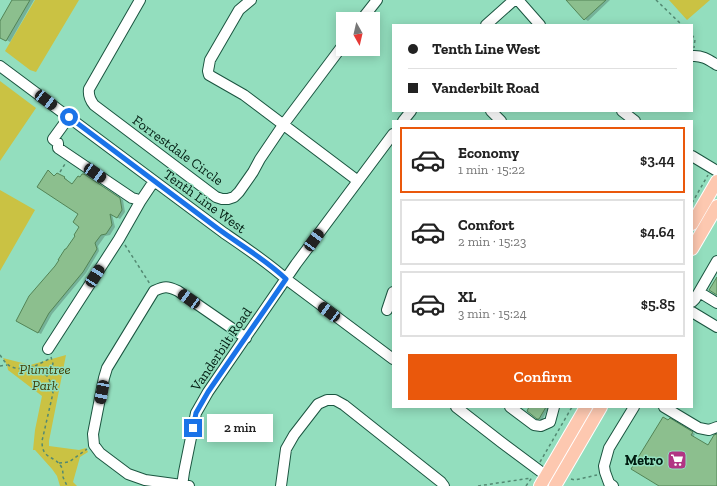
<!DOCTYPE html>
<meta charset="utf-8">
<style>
:root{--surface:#fff;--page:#f2f2f2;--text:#222;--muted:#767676;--line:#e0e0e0;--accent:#ea580c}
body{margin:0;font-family:"Zilla Slab",serif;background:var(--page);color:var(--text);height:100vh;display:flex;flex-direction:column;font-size:15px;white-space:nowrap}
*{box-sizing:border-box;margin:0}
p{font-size:13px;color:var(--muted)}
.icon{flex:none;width:22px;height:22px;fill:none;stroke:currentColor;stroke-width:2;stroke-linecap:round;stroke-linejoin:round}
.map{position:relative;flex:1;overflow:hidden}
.panel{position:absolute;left:392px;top:120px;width:301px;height:288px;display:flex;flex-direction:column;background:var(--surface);border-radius:0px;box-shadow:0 2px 10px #0003}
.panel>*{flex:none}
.top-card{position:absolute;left:392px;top:24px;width:301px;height:88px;border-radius:0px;box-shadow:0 2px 10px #0003;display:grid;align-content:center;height:88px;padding:0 16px;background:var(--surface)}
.needle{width:26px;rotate:172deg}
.controls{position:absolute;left:336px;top:12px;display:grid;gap:8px}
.controls a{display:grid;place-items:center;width:44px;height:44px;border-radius:0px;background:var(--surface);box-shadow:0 2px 10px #0003;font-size:20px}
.end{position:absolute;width:18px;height:18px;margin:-9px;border:5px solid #1a73e8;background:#fff;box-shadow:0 0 0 2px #fff}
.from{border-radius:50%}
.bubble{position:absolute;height:28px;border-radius:0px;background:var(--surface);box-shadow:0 2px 10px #0003;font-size:13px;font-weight:600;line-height:28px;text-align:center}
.car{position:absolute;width:12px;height:24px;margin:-12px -6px;border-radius:5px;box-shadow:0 0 3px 1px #0007;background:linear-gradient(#222 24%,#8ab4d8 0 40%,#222 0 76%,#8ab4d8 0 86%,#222 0)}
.top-card b{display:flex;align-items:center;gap:14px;height:38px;font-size:15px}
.top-card b+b{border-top:1px solid var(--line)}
.top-card i{width:10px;height:10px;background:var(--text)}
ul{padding:7px 0 0;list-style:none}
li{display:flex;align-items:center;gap:12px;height:66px;margin:0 8px 6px;padding:0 8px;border:2px solid var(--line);border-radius:0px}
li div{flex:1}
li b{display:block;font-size:15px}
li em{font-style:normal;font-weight:600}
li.selected{border-color:var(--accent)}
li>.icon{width:36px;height:36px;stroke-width:1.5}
.button{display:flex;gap:8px;margin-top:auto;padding:8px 16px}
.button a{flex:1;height:46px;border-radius:0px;background:var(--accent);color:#fff;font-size:16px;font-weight:600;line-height:46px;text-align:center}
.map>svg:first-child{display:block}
</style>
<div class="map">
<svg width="717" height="486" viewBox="0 0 717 486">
<rect width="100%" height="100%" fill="#93debe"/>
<path fill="#cac243" d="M35 0H79L36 72 30 70 5 51Z
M669 0H710L687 20Z
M0 81 36 108 0 161Z
M0 190 35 210 0 271Z
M66 355 49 441V446L79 450 86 448 88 452 80 457 73 482 77 486H60L57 476 52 469 35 450H33L35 430 42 396 8 370 7 365 3 358 30 365Z"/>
<path fill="#0003" d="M13 0H34L10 42 0 36V23Z
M567 0H610L588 21 585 19Z
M51 174 55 177 64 178 67 179 66 181 73 185 81 179 87 177 123 200 125 212 120 219 112 214 115 227 110 235 105 236 98 246 99 251 86 273 52 314 41 334 17 321 56 267 81 227 80 214Z
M530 407H549L542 420 537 418Z
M670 419 695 434 693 437 708 447 717 435V486H659L669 421Z"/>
<path fill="#8cbf8e" stroke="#538456" d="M12 0H30L6 41 0 38V21Z
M566 0H606L584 20Z
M48 170 54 176 57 173 65 177 64 178 72 184 78 176 80 177 82 174H84L120 198 122 210 117 218 110 214 112 225 106 234 101 235 95 243 97 249 83 272 49 313 38 333 16 321 29 296 55 266 59 260H58L65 249H66L75 236 74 235 79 227 73 222 78 214 37 187Z
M717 277V295L709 290Z
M529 407H546L539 419H537L527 411Z
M663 417 668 420 670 418 693 432 691 435 708 445 714 435 717 434V486H659L631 469Z"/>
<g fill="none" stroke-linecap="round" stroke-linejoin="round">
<defs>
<path id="minor" d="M140 0 89 89C88 96 90 100 94 105L216 197 222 199H228L234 197 239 192 253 172 260 159 283 125 343 45
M251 0 239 10 210 60 208 71 209 75 244 95 358 181
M518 0 540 25
M362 19 377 0
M486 25 514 0
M692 56C702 55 709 60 717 65
M0 66 224 233C246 248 267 262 286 279L393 359
M491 111 501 121
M622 111 635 121
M69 117 53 139 58 143V148L132 198 136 199 140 202
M403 121 411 111
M692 156 717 171
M699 292 717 303
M692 302 695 299 717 261
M387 310 393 292
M692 312 717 327
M48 349 119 239 140 202 154 181
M456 407 501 442 552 480
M510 407 534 425 541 426 550 422 554 407
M664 407 699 428 709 430 717 427
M182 486 184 472 196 413 208 392 296 264 393 134
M189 486 145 480 128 474 100 453 94 445 93 434 104 378 107 368 154 291C165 286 167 286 178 291L246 338
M281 486 286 449 294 435 318 404 327 400H335L344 405 441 482 444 486
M613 486 609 483 605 472 604 466 609 448 634 407"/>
<path id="major" d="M692 224 717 181
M692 249 717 206
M540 486 586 407
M555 486 601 407"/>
</defs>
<use href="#minor" stroke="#1b5540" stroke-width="12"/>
<use href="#major" stroke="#fff" stroke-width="14"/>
<path stroke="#538972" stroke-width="1.5" stroke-dasharray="3 3" stroke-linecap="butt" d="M656 0 682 25
M692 35 695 39 694 48
M60 172 65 164
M692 203 708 175
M125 245 150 284
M0 355C2 358 4 361 6 363 14 371 26 369 35 366L47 376 51 383 53 393 42 441C42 461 55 454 62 468 63 471 63 474 63 477 64 480 66 483 67 486
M0 366 7 365
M35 366 51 358
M47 376 53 364 51 357
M540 462 572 407
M59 463 69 462 87 449
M571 479 575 480 597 475
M478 486 531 478
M526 486 533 476"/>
<use href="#minor" stroke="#fff" stroke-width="10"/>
<use href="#major" stroke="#fdc8b0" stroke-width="12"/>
</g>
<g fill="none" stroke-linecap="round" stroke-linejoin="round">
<path stroke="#1a73e8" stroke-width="5" d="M69 117C118 154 168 191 217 228 240 245 265 259 286 279L208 392 196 413 193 428"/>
</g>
<defs>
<symbol id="supermarket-square" viewBox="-11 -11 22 22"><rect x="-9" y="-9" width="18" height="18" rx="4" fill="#b13484" stroke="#93debe"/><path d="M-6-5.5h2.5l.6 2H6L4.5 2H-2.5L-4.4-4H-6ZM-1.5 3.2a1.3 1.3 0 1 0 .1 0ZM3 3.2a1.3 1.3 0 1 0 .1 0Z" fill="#fff"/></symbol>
</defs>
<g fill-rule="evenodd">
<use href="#supermarket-square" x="666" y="449" width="22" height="22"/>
</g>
<g text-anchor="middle" stroke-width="3" stroke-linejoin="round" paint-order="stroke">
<g font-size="14" fill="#001b10" stroke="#93debe">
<text transform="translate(178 150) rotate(36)" y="5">Forrestdale Circle</text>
<text transform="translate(205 201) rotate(36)" y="5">Tenth Line West</text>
<text transform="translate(221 349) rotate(-56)" y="5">Vanderbilt Road</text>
</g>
<g font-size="14" font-style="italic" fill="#423e03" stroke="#93debe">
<text x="45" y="374">Plumtree<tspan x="45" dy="16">Park</tspan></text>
</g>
<g font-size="14" font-weight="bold" fill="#001b10" stroke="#93debe" text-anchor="end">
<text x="663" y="465">Metro</text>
</g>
</g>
</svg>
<div class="controls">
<a><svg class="needle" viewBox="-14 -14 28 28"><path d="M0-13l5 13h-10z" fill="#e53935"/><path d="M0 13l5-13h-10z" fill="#767676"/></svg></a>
</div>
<i class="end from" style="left:69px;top:117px"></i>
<i class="end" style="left:193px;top:428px"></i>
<div class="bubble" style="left:207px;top:414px;width:66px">2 min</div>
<i class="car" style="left:46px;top:100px;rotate:127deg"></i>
<i class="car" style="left:95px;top:173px;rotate:125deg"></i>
<i class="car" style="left:314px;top:240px;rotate:36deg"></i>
<i class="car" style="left:95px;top:276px;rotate:33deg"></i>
<i class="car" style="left:189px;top:299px;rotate:306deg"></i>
<i class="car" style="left:329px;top:312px;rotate:307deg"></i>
<i class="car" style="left:102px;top:392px;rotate:191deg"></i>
<div class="top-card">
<b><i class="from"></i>Tenth Line West</b>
<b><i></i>Vanderbilt Road</b>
</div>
<section class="panel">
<ul>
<li class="selected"><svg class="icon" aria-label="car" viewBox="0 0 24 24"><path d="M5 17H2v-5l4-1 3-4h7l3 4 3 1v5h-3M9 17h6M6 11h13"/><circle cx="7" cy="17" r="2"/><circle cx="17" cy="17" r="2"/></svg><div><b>Economy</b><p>1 min · 15:22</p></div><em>$3.44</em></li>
<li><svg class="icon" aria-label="car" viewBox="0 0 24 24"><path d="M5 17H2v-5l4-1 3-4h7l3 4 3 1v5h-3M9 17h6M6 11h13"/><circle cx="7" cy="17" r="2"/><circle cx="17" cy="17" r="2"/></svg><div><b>Comfort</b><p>2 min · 15:23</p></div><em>$4.64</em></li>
<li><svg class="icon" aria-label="car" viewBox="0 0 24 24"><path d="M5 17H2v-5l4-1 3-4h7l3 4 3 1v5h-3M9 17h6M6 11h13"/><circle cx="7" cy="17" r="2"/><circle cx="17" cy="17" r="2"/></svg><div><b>XL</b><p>3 min · 15:24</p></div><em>$5.85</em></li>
</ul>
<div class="button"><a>Confirm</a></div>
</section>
</div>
